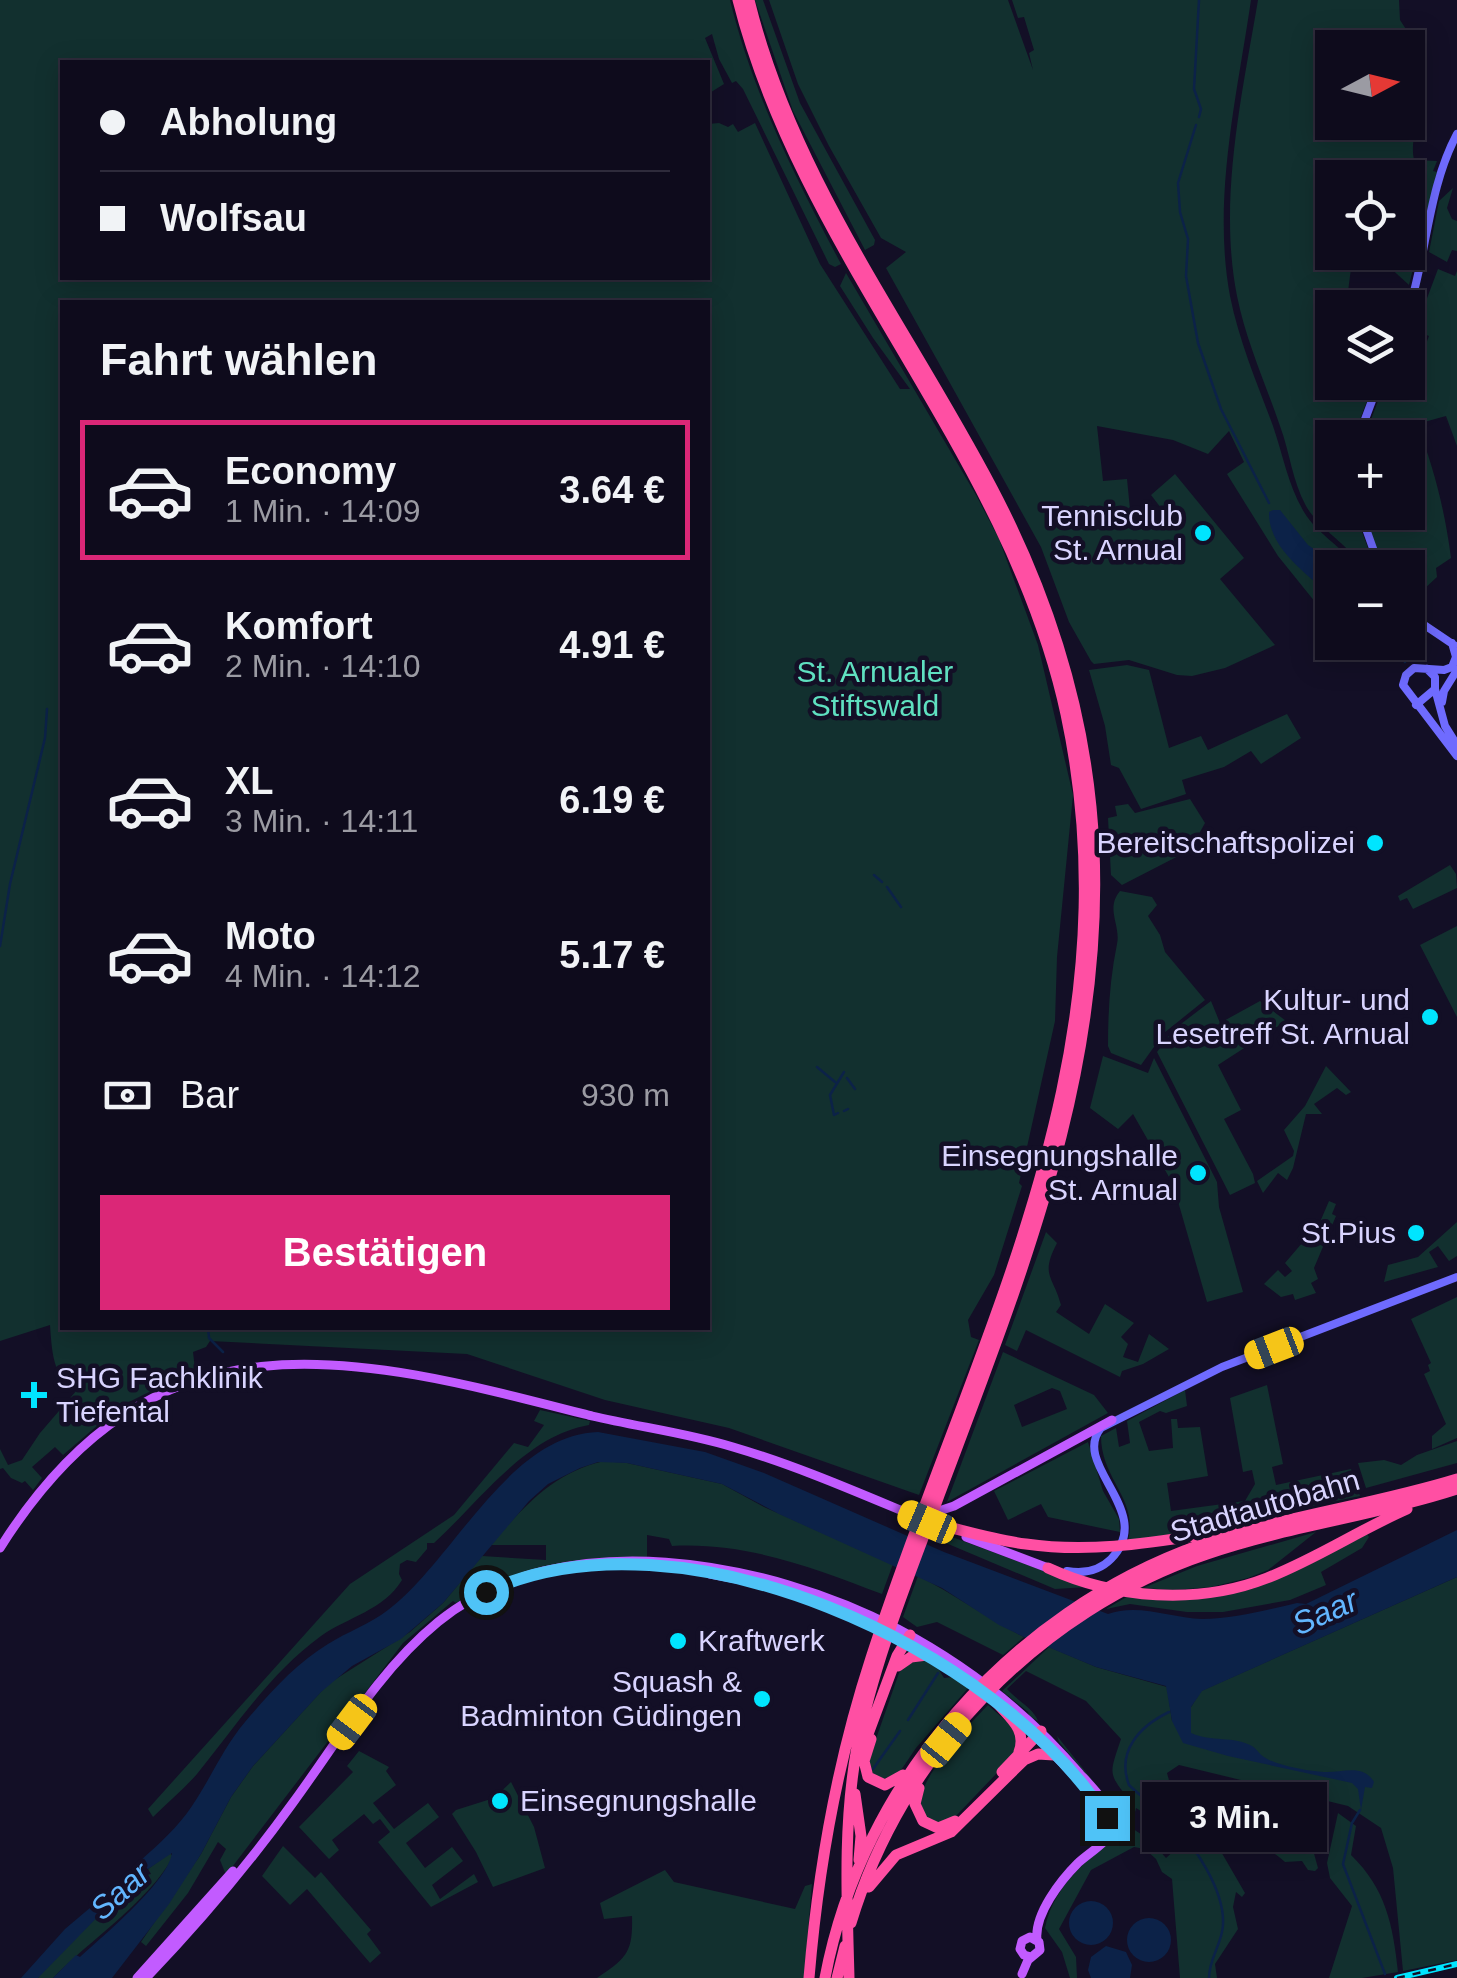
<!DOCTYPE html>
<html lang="de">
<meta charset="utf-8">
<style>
:root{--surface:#0e0b1c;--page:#1c1929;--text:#f1f3f6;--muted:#9b9ba3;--line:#2e2b3b;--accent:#db2777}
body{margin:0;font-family:Arial,sans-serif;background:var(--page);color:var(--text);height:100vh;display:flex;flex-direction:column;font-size:38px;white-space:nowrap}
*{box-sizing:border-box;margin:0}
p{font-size:32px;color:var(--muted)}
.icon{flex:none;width:55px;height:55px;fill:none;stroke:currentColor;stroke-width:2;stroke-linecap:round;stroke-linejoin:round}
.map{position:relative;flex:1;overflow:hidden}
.panel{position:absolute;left:60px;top:300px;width:650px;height:1030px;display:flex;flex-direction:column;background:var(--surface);border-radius:0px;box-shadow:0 5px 25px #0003,0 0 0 2px var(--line)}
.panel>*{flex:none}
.banner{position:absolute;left:60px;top:60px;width:650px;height:220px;border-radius:0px;box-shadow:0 5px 25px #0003,0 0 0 2px var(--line);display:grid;align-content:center;height:220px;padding:0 40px;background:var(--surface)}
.needle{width:65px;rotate:83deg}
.fabs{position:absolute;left:1315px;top:30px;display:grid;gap:20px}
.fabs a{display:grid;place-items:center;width:110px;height:110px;border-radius:0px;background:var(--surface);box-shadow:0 5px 25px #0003,0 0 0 2px var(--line);font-size:50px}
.end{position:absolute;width:45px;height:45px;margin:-22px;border:12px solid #4fc3f7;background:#111;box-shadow:0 0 0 5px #111}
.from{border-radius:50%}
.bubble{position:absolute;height:70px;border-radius:0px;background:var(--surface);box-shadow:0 5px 25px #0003,0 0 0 2px var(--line);font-size:32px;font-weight:600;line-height:70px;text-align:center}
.car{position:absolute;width:30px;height:60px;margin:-30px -15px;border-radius:12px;box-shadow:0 0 8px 2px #0007;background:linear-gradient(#f5c518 24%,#345 0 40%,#f5c518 0 76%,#345 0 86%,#f5c518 0)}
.banner b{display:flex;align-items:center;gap:35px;height:95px;font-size:38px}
.banner b+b{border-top:2px solid var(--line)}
.banner i{width:25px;height:25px;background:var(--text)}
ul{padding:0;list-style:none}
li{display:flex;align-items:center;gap:30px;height:140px;margin:0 20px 15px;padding:0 20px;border:5px solid transparent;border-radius:0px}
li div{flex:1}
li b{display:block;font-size:38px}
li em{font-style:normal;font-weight:600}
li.current{border-color:var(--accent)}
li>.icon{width:90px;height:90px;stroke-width:1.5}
h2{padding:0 40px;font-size:45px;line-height:120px}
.pay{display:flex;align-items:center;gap:25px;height:110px;padding:0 40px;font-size:38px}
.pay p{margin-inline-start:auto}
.cta{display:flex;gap:20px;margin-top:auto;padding:20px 40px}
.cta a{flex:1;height:115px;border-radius:0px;background:var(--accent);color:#fff;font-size:40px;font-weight:600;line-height:115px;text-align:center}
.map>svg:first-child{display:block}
</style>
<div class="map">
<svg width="1457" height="1978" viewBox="0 0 1457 1978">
<rect width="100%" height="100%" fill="#130f26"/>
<path fill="#12302f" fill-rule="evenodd" d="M0 0H730C753 94 796 179 841 264L835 267 829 264 743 89 736 81 732 83 719 59 712 34 705 38 724 84 708 94V62H62V278H708V124L719 123 728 127 733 124 738 132 755 123 820 264 900 389H910L873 338 840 286 846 273 976 495 999 539 1038 645 1073 795 1057 957 1055 1021 1019 1183 1022 1186 994 1275 968 1320 971 1337 979 1340 919 1495 729 1428 605 1400 467 1354 210 1341 206 1347 193 1352 195 1369 119 1407 63 1455 55 1447 32 1467 42 1478 33 1490 25 1481 22 1483 11 1478 3 1468 0 1469V1449L8 1465 22 1460 40 1433 77 1390C52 1378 52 1350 50 1325L0 1341ZM62 302H708V1328H62Z
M755 0H763L800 103 875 240 874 245 865 250 793 111Z
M769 0H1008L1033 70 1029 53 1034 50 1024 17 1018 18 1012 0H1251C1237 96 1212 199 1230 296 1239 341 1257 383 1273 426 1283 455 1288 485 1304 512 1317 534 1342 546 1356 567L1332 568V623L1278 556 1227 474 1244 462 1229 431 1208 454 1173 440 1097 426 1103 481 1127 479 1132 529 1161 508 1151 495 1175 474 1244 558 1220 579 1275 645 1225 668 1192 676 1177 675 1129 660 1094 664 1091 661 1069 622 1041 547 886 268 906 252 881 238 829 146 798 84Z
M1258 0H1399L1400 20 1424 57H1412C1411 75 1419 92 1418 109 1418 127 1410 142 1414 160L1437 161 1433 171 1437 172 1409 285 1374 253 1408 252V178H1332V252L1353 253 1346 307 1332 308V382L1374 383 1353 437 1332 438V512L1355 513 1375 567H1362C1347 543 1320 530 1306 506 1292 480 1290 453 1280 426 1265 382 1246 341 1237 296 1218 200 1242 95 1258 0ZM1332 48H1408V122H1332Z
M1453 188 1447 208 1452 219 1457 221V251L1452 250 1447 262 1429 252 1439 201Z
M1438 269 1455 276 1457 271V446L1446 416 1417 424C1434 468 1445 511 1451 558L1436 568 1437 577 1408 604V568L1383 567 1364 513 1408 512V438H1364L1384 385 1391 389 1399 383 1408 382V375L1417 367 1429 336 1419 332 1413 337 1409 332 1414 321 1420 317Z
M1127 665 1149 670 1169 748 1201 736 1208 750 1287 714 1301 738 1261 764 1251 751 1224 767 1182 780 1186 794 1141 809 1119 768 1111 765 1105 726 1089 670Z
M1190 799 1205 823 1190 850 1122 885 1111 875 1108 818 1117 816 1115 806 1128 804 1135 813Z
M1450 865 1456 874 1457 888 1413 909 1407 898 1400 901 1398 896Z
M1120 891 1152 897 1157 905 1148 916 1160 935 1165 952 1205 1000 1164 1033 1141 1065 1111 1053 1108 1046C1108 1011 1110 978 1117 944 1121 925 1105 909 1120 891Z
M1457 926V1017L1420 945Z
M1211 1001 1220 1023 1260 1001 1286 1021 1218 1065 1241 1110 1224 1119 1253 1174 1255 1183 1230 1195 1157 1052 1173 1030Z
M1103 1056 1148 1073 1154 1058 1217 1182 1219 1207 1243 1292 1207 1302 1173 1184 1133 1114 1118 1129 1090 1108Z
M1326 1066 1351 1092 1346 1095 1337 1088 1314 1104 1322 1114H1306L1293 1168 1287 1180 1278 1173 1263 1193 1257 1181 1293 1156 1294 1151 1284 1130 1305 1106Z
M1329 1201 1336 1204 1332 1214 1336 1216 1314 1268 1318 1279 1311 1283 1316 1293 1295 1300 1293 1294 1281 1297 1264 1284 1278 1270 1285 1277 1292 1271 1285 1263 1320 1222Z
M1457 1222V1256L1449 1261 1438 1246 1429 1252 1438 1267 1384 1282 1388 1265 1418 1257Z
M1046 1232 1057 1243C1040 1276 1053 1275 1061 1305L1056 1312 1089 1334 1105 1304 1134 1323 1121 1337 1128 1344 1123 1357 1138 1362 1149 1334 1169 1349 1143 1364 1122 1371 1120 1377 1026 1330 1017 1351 1005 1345Z
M1457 1297V1438L1432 1449V1436L1446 1424 1424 1374 1430 1371 1428 1365 1431 1363 1411 1319Z
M1003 1352 1094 1395 1108 1413 947 1502ZM1052 1388 1060 1391 1067 1409 1022 1427 1014 1405Z
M1267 1385 1283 1464 1272 1467 1276 1485 1351 1469 1360 1496 1167 1536 1128 1541C1139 1499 1101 1480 1101 1436L1116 1428 1119 1447 1130 1443 1127 1421 1185 1390 1187 1406 1166 1413 1160 1411 1139 1422 1149 1451 1173 1448 1171 1419H1177L1178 1428 1200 1427 1208 1476 1167 1483 1171 1511 1245 1501 1255 1484 1252 1470 1243 1472 1230 1398Z
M540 1410 590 1421 589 1425C525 1436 480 1501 434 1543H427V1549L416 1562 407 1560 400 1564 399 1574 402 1580C384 1610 348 1617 321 1636 270 1673 236 1726 197 1774 184 1789 167 1803 153 1817L148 1809 350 1584 454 1515 514 1443 528 1447 544 1425 534 1421Z
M1457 1441V1463L1366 1488 1358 1463 1384 1460 1401 1465 1417 1455Z
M1088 1442 1103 1491 1119 1519 1120 1532 1048 1517 1041 1504 1008 1520 994 1491Z
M604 1461 627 1463 722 1484 764 1507 893 1564 882 1594C814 1568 747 1542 672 1546L669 1539 647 1535V1558C577 1558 517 1570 456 1603L453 1601 403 1643 226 1875 220 1860 226 1849 218 1842 188 1893 146 1946 141 1942 201 1854 231 1797 253 1766 328 1684 410 1632 443 1603 482 1556 546 1560V1545H490C524 1507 552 1473 604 1461Z
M936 1531 1087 1587 1055 1589 934 1538Z
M1316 1532 1268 1570 1248 1578 1211 1587 1174 1590 1143 1588 1197 1566Z
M1366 1533 1369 1537 1362 1548 1321 1572 1326 1585 1290 1600 1223 1612H1187L1130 1604 1106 1609 1130 1595 1228 1593Z
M918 1576C955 1594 987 1619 1024 1637L1003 1655 937 1622 917 1627 903 1617Z
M1457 1577V1960L1403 1971 1393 1868 1381 1828 1348 1806 1179 1765 1167 1773 1172 1791 1192 1821 1257 1840 1313 1850 1318 1868 1315 1871 1308 1870 1302 1861 1285 1862C1265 1844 1255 1847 1233 1837L1216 1843 1245 1893 1242 1897 1236 1892 1233 1907 1238 1929 1215 1964 1217 1978H1180L1172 1879 1162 1872 1156 1859 1145 1849 1134 1847 1091 1870 1059 1929 1076 1957 1077 1978H1070L1062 1952 1045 1928C1054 1881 1095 1856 1127 1825L1150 1840 1166 1858 1177 1848C1165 1828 1156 1820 1136 1808 1135 1816 1129 1821 1121 1817L1059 1742 1057 1736 1121 1816 1130 1817 1134 1806C1108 1772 1108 1778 1121 1739L1086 1701 1026 1671 1007 1689C1018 1701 1034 1709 1038 1721L1029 1716 1028 1712 1002 1691 1049 1647 1096 1667 1167 1687 1172 1721 1189 1723 1191 1707 1201 1691Z
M930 1660 929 1663 939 1670 944 1678 953 1677 969 1687 916 1748 899 1773 880 1780 870 1771V1756L899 1673 907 1662Z
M988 1705 1017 1731 1016 1753 955 1817 939 1824C933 1821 922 1816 920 1811 911 1786 971 1722 988 1705Z
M359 1751 389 1767 386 1771 396 1785 373 1803 394 1829 428 1803 439 1817 406 1843 425 1868 452 1847 463 1861 432 1885 440 1899 474 1874 478 1882 431 1907 378 1842 390 1832 380 1819 373 1824 364 1814 332 1840 339 1850 329 1859 299 1827 353 1772 347 1766Z
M511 1782 534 1827 545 1868 493 1887 476 1852 452 1814 456 1810 494 1798Z
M1338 1813 1356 1826 1351 1855C1386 1889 1393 1925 1398 1972L1362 1978H1329L1352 1906 1330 1878 1327 1863Z
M283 1846 315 1878 321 1872 371 1930 367 1934 381 1953 370 1963 307 1889 290 1905 262 1876Z
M170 1853 173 1857C147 1903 91 1939 53 1978H38C54 1955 130 1878 151 1874L148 1869Z
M665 1870 674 1882 795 1909 805 1886 812 1884 804 1978H597C627 1958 633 1952 632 1916L604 1919 600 1903Z"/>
<path fill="#0c2248" d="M1273 510H1280L1308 545 1340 567 1332 568V597C1309 575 1268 549 1269 512Z
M598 1432 705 1452 764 1473 944 1552 1108 1614C1138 1603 1171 1618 1202 1619 1235 1619 1266 1610 1297 1603L1306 1604 1457 1530V1577L1202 1691 1191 1707V1733C1211 1742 1234 1736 1252 1746 1257 1749 1259 1754 1264 1757 1277 1766 1308 1771 1324 1772 1342 1773 1363 1763 1374 1782L1372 1788 1365 1787 1361 1810 1358 1789 1352 1783 1228 1756 1183 1743 1172 1721 1166 1686 1096 1667 1024 1637 999 1625 942 1588 779 1514 722 1484 627 1463 598 1462 580 1468 548 1484 529 1501 443 1603 401 1639 352 1666 321 1692 253 1766 231 1797 201 1854 169 1904 112 1978H53L76 1955 80 1957C103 1936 168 1882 172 1853L148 1869 145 1867 117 1893 118 1896 38 1978H21L65 1929 142 1864 140 1861C159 1844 178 1827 192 1806 211 1778 223 1748 245 1722 270 1693 295 1664 328 1644 347 1632 370 1624 388 1610 454 1560 508 1435 598 1432Z
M1069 1923a22 22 0 1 1 44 0a22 22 0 1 1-44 0Z
M1127 1940a22 22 0 1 1 44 0a22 22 0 1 1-44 0Z
M1106 1946 1126 1952 1132 1965 1130 1978H1091L1088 1970 1091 1957Z"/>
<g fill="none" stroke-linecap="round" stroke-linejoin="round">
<path stroke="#0c2248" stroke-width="2.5" d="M1199 117 1201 109 1194 89 1199 0
M1196 125 1178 183 1180 212 1188 239 1186 276 1198 343 1221 409 1269 503
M1392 642 1405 662
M874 875 882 882
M887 887 901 907
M0 946 10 884 45 738 47 709
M817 1067 835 1082
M847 1078 855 1089
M844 1111 848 1109
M838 1113 834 1115 830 1095 844 1072
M208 1328 209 1338 223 1352
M1169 1712C1140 1726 1116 1751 1129 1785 1142 1798 1158 1808 1171 1821 1194 1845 1225 1890 1223 1925 1222 1944 1209 1958 1209 1978
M908 1720 938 1673
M873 1769 900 1731
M1360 1810 1352 1823 1343 1864 1385 1974"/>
<path stroke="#6f6bff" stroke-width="8" d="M1408 313C1427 254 1428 188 1457 134
M1358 438 1379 382
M1360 512 1380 568
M1408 614 1454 645
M1452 643 1456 657 1452 667 1444 670 1414 668 1406 675 1403 685 1457 756
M1435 689 1445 726 1457 745
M1442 702 1444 691 1457 670
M1416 705 1435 689V677L1427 669
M1067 1571C1084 1574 1099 1571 1111 1559 1157 1512 1070 1465 1101 1428L1222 1367 1457 1277"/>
<path stroke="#c25bff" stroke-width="9" d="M930 1514 954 1506 1112 1420
M966 1537 1048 1568
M0 1548C156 1301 351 1354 592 1416 639 1427 687 1433 733 1447 798 1466 861 1494 924 1520
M710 1574C809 1590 903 1633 983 1692
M1014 1717C1035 1735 1108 1803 1107 1828L1100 1837
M1022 1974 1028 1960 1040 1950 1039 1942 1030 1937 1022 1941 1020 1949 1024 1955 1031 1957
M137 1978 233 1871
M146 1978C198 1924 248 1865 292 1804 337 1743 378 1671 438 1622 562 1521 768 1561 898 1629 968 1666 1029 1714 1080 1774 1093 1788 1109 1804 1115 1823 1111 1841 1091 1851 1078 1863 1061 1880 1034 1914 1037 1940"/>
<path stroke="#ff4fa3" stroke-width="11" d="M738 0C803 258 1010 453 1066 714 1140 1061 973 1341 871 1658 837 1762 818 1870 809 1978
M749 0C793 180 907 326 992 488 1044 587 1080 695 1091 807 1115 1051 1022 1274 938 1498 908 1579 874 1662 857 1747 843 1824 847 1901 849 1978
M927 1522C960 1529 992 1540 1026 1544 1095 1554 1160 1541 1228 1531
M1048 1568C1115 1599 1198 1605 1267 1578 1316 1559 1359 1530 1407 1509
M898 1666 911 1657 927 1655
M997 1703C1011 1719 1027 1730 1019 1752
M871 1739 864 1761 868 1777 885 1785 903 1775
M865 1742 897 1656 910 1635
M1002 1772 1041 1731
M919 1788 915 1804 923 1821 938 1828 955 1821
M855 1794 861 1836 859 1860
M869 1887 896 1855 951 1832 1024 1760 1038 1754 1054 1755
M851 1923C902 1753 1038 1611 1207 1554 1288 1526 1375 1516 1457 1489
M825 1978C862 1781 1012 1612 1200 1545 1284 1516 1373 1505 1457 1479
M837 1978 845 1946"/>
<defs>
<path id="rail" d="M1397 1978 1457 1964"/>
</defs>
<use href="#rail" stroke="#00e5ff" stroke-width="6"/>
<use href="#rail" stroke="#130f26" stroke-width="2.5" stroke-dasharray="8" stroke-linecap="butt"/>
</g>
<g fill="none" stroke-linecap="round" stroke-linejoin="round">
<path stroke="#4fc3f7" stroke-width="12" d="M486 1592C680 1501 998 1648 1107 1818"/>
</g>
<g fill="#00e5ff" stroke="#130f26" stroke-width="4">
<circle cx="1203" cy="533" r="10"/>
<circle cx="1375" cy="843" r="10"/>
<circle cx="1430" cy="1017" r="10"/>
<circle cx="1198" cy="1173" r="10"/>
<circle cx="1416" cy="1233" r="10"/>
<path d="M29 1380h10v10h10v10h-10v10h-10v-10h-10v-10h10z"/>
<circle cx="678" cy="1641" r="10"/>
<circle cx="762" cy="1699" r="10"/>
<circle cx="500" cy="1801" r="10"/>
</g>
<g text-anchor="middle" stroke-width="9" stroke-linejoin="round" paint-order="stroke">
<g font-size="30" fill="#d9d4ff" stroke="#130f26" text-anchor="end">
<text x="1183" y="526">Tennisclub<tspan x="1183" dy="34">St. Arnual</tspan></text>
<text x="1355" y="853">Bereitschaftspolizei</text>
<text x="1410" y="1010">Kultur- und<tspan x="1410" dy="34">Lesetreff St. Arnual</tspan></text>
<text x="1178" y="1166">Einsegnungshalle<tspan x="1178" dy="34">St. Arnual</tspan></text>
<text x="1396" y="1243">St.Pius</text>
<text x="56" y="1388" text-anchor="start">SHG Fachklinik<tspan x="56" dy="34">Tiefental</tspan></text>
<text x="698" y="1651" text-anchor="start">Kraftwerk</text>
<text x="742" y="1692">Squash &amp;<tspan x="742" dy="34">Badminton Güdingen</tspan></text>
<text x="520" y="1811" text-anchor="start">Einsegnungshalle</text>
</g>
<g font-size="30" fill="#5fe0c0" stroke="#130f26">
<text x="875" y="682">St. Arnualer<tspan x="875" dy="34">Stiftswald</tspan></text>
</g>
<g font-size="30" fill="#d9d4ff" stroke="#130f26">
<text transform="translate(1265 1506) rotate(-16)" y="10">Stadtautobahn</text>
</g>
<g font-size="32" font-style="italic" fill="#62b6ff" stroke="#130f26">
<text transform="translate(1325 1612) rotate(-24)" y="11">Saar</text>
<text transform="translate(120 1891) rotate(-42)" y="11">Saar</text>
</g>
</g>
</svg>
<div class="fabs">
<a><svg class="needle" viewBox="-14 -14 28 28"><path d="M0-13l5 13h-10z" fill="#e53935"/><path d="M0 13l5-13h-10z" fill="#9b9ba3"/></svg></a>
<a><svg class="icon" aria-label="locate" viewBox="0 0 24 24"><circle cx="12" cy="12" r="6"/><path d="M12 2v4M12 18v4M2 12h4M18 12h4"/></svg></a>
<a><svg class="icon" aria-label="layers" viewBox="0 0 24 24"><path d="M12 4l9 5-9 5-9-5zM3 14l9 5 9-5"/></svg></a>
<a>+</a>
<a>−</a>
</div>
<i class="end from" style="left:486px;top:1592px"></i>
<i class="end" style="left:1107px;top:1818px"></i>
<div class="bubble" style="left:1142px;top:1782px;width:185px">3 Min.</div>
<i class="car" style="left:1274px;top:1348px;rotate:249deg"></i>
<i class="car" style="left:927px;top:1522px;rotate:293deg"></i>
<i class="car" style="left:352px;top:1722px;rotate:217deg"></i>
<i class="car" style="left:946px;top:1740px;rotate:39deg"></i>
<div class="banner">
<b><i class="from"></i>Abholung</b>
<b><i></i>Wolfsau</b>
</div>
<section class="panel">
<h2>Fahrt wählen</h2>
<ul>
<li class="current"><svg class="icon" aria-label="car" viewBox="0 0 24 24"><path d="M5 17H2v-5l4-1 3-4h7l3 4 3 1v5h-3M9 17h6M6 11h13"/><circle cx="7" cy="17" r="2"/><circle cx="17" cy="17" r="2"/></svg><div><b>Economy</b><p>1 Min. · 14:09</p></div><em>3.64 €</em></li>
<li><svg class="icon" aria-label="car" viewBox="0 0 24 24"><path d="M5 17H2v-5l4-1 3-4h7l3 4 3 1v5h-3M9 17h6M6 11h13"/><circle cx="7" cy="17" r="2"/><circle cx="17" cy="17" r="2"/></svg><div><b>Komfort</b><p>2 Min. · 14:10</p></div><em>4.91 €</em></li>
<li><svg class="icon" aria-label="car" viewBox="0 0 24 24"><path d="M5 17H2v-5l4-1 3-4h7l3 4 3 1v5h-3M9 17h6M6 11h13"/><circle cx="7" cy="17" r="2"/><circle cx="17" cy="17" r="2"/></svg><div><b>XL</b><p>3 Min. · 14:11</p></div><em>6.19 €</em></li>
<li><svg class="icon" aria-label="car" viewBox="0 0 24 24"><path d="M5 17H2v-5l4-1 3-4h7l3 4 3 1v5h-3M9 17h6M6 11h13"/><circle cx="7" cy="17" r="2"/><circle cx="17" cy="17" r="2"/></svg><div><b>Moto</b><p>4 Min. · 14:12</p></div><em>5.17 €</em></li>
</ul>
<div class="pay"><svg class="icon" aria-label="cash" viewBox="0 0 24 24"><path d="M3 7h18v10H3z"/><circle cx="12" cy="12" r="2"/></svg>Bar<p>930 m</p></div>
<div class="cta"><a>Bestätigen</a></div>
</section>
</div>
